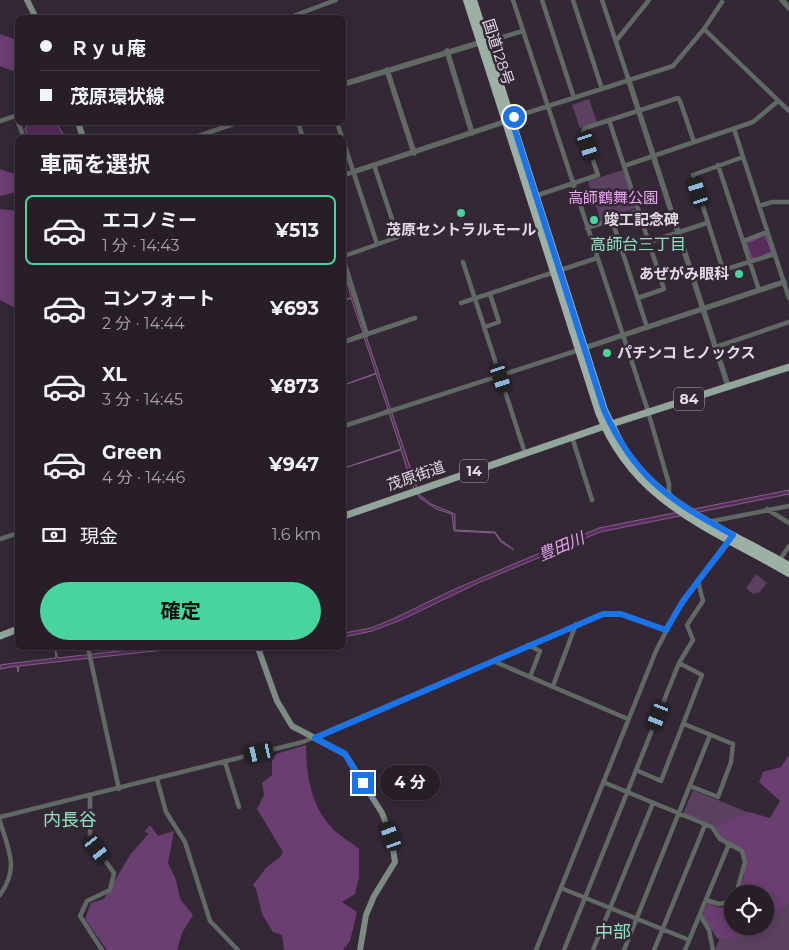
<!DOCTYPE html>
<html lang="ja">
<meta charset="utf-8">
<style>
:root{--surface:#271e28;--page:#332b34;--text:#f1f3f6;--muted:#a4a2a8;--line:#433c45;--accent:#47d49e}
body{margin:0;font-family:Montserrat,"Noto Sans JP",sans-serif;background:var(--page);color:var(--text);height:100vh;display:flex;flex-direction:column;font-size:19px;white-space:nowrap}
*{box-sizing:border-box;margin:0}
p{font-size:16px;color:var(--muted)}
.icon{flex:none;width:28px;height:28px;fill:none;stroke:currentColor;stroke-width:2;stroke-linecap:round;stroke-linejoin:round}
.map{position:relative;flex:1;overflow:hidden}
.sheet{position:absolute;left:15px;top:135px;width:331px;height:515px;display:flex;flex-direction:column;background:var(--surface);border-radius:8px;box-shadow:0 2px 12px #0003,0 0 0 1px var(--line)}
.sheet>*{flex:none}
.banner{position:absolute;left:15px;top:15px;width:331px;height:110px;border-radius:8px;box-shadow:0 2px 12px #0003,0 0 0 1px var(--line);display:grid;align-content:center;height:110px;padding:0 25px;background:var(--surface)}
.tools{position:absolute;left:724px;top:885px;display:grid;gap:10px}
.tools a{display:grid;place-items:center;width:50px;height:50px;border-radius:50%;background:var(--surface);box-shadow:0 2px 12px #0003,0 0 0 1px var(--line);font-size:25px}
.end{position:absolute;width:22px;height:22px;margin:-11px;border:6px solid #1a73e8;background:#fff;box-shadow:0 0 0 2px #fff}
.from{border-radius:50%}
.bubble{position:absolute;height:35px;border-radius:18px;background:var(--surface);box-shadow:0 2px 12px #0003,0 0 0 1px var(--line);font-size:16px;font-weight:700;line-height:35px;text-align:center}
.car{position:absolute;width:15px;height:30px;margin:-15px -8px;border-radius:6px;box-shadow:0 0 4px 1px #0007;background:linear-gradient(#222 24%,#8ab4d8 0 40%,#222 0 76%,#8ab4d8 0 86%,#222 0)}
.banner b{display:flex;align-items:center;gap:18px;height:48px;font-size:19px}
.banner b+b{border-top:1px solid var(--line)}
.banner i{width:12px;height:12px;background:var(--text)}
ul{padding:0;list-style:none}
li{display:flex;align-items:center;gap:15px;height:70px;margin:0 10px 8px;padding:0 15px;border:2px solid transparent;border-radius:8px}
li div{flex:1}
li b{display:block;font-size:19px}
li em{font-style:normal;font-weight:700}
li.current{border-color:var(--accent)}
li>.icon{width:45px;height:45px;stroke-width:1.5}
h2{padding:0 25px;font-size:22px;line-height:60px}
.pay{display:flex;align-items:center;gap:12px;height:55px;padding:0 25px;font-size:19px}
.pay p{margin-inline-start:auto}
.cta{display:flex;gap:10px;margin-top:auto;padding:10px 25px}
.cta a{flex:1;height:58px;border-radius:30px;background:var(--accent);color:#111;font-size:20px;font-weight:700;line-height:58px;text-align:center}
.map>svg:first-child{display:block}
</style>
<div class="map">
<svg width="789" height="950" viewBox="0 0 789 950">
<rect width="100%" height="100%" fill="#342836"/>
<path fill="#5c405f" d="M589 99 597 122 580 128 572 105Z
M623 170 636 208 592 224 589 218 599 215 588 181Z
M756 574 767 583 760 592 753 594 746 588Z
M693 790 777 824 789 796V950H715L719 940 708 911 732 926H765V894L744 876V854L716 827 683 814Z"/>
<path fill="#6a3e70" d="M0 34 17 40V66L13 71 0 66Z
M0 169 17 175V192L0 196Z
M0 209 17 211V309L0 300Z
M306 745C306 774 311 806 332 828 338 835 351 842 359 849V877L355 894 342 902 357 912 350 941 343 950H284L282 935 273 932 262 914 256 889 253 885 266 868 281 856 283 852 257 809 264 795 262 783 272 775V761L276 754Z
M789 755V902L765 922V894H738L744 876V854L722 839 715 827 749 812 770 818 780 801 759 782 763 772 781 767Z
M150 825 158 836 174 831 168 863 176 880 180 899 193 915 182 933 177 950H107L85 919 91 903 104 899 130 855 149 833 144 832Z
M708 903C716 907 725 911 732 903V926H760L742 937 717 938 702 915Z"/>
<path fill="#582d5e" stroke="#826186" d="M28 123H56L65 137H28L25 129Z
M765 235 772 252 753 260 746 243Z
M344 270 419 494 431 504 455 514V530L495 532 501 540 514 550 500 541 495 533 454 531 452 514 436 509 420 498 413 487 401 450 344 468 401 449 388 410 382 412 388 409 376 374 344 385 376 373 363 334 344 340 363 333 351 298 344 301 351 297Z
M789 490V494L600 532 478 583 401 620 372 631 344 637V633L371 628 393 619 455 589 599 528Z
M55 648 58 658 128 650V648L131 649 182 648 19 666 18 672 17 666 0 669V665L7 664 56 658Z"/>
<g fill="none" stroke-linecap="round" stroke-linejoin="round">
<path stroke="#606964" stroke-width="4.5" d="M513 0 647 408 669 484V496
M542 0 574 98
M573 0 602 89
M602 0 629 81
M288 18 336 0
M704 29 789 111
M616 41 649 0
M486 42 523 31
M511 118 673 66 704 29 722 2
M609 120 664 289 638 298
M0 121 18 115
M18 122 24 138
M298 122 303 138
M337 122 342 138
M734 129 789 298
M193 138 239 122
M344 143 377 244
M743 157 693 175 723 270 775 254
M718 165 759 290
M624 166 753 122 778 101
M344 175 353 172
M535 196 598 175 583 131 585 128 678 98 680 101 694 142
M759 206 772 202H789
M612 220 647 327
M587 228 639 211
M743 241 767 232
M649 242 707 223
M344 256 398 237 374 165
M344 261 367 335
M463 262 525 453
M461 303 597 258
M485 327 499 322 490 294
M344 342 415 318
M716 347 789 322
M344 426 579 350
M572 437 592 500
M767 509 789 523
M708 522 789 506
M0 539 18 533
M779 561 789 546
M528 645 540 651 530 677
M88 648 119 789
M493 661 628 719
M553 686 576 624
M684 724 733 744 731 762 718 797 690 786
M225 762 239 807
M636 770 661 781 702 675 679 663
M157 779 166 812 185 842 210 921 238 950
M603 782 712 827 720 839 742 851 745 862 736 894
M90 796V839L114 873 110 890 87 901 80 916 102 950
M0 817 303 742 603 614H621L666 630
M0 821C8 850 20 867 0 895
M561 888 689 940
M706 900 719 904 732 902
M700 915 709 930 713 950
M536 950 656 651 675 614 698 581
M564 950 679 663 693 640 687 625 703 601 698 581
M593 950 653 803
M624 950 710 735
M654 950 705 825
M685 950 729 844"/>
<path stroke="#606964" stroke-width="5.5" d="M782 0 789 8
M447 51 472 133
M387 70 414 153
M629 81 728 386
M344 84 482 42
M353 172 507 121
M581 349 784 282
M698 581 731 539"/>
<path stroke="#7c8b83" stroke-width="6" d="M27 0 36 18
M78 122 83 138
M258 648 277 701 292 726 345 754 382 813 391 836 395 862 374 896 366 915 360 950"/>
<path stroke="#92a59b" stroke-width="7" d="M344 516 599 428 789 367
M0 636 18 629"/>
<path stroke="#9cb0a6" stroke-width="8" d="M467 0 599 412C634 503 712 528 789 573
M473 0 604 410C611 424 617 438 625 451 663 508 732 533 789 566"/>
</g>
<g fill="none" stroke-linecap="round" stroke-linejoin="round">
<path stroke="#1a73e8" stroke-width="6" d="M363 783 345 754 315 738 603 614H621L666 630 683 601 733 535C670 501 634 477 604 410L511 118 514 117"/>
</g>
<g fill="#47d49e" stroke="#342836" stroke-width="2">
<circle cx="461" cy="213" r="5"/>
<circle cx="594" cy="220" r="5"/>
<circle cx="739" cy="274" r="5"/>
<circle cx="607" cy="353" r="5"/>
</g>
<g text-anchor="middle" stroke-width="5" stroke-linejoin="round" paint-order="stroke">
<g fill="#342836" stroke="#aea5b0" stroke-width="1">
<rect x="674" y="387.5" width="30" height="23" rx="4"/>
<rect x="460" y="459.5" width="28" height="23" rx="4"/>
</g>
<g font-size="14" font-weight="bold" fill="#e3dbe4">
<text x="689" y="404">84</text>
<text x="474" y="476">14</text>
</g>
<g font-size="15" fill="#e3dbe4" stroke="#342836">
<text transform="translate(498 52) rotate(72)" y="5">国道128号</text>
<text transform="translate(416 476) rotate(-19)" y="5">茂原街道</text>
</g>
<g font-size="15" fill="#eba8f3" stroke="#342836">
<text x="613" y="203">高師鶴舞公園</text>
</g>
<g font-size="15" font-weight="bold" fill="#e3dbe4" stroke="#342836" text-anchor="start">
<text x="604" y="225">竣工記念碑</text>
<text x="461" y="235" text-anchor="middle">茂原セントラルモール</text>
<text x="729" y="279" text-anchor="end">あぜがみ眼科</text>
<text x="617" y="358">パチンコ ヒノックス</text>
</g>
<g font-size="16" fill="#8ee3bc" stroke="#342836">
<text x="638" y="250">高師台三丁目</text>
</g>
<g font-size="16" font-style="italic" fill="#e6a4ef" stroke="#342836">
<text transform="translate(561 546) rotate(-23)" y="6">豊田川</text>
</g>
<g font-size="18" fill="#8ee3bc" stroke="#342836">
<text x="70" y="826">内長谷</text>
<text x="613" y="938">中部</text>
</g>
</g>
</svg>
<div class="tools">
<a><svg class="icon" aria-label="locate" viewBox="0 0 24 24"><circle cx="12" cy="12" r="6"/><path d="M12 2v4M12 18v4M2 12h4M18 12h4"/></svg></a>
</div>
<i class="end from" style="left:514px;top:117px"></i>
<i class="end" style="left:363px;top:783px"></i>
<div class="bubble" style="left:380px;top:765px;width:60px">4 分</div>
<i class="car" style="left:588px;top:146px;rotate:162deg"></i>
<i class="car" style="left:698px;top:192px;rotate:342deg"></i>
<i class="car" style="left:501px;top:378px;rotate:162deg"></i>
<i class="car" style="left:658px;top:716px;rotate:202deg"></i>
<i class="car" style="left:259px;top:753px;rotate:257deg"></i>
<i class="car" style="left:391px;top:836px;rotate:340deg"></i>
<i class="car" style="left:97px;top:849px;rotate:143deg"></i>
<div class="banner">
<b><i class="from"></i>Ｒｙｕ庵</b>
<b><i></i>茂原環状線</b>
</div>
<section class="sheet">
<h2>車両を選択</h2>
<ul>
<li class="current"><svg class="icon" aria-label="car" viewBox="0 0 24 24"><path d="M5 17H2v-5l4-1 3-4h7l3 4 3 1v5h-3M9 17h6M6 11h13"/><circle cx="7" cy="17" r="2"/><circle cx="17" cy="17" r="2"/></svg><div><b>エコノミー</b><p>1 分 · 14:43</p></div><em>¥513</em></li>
<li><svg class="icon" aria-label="car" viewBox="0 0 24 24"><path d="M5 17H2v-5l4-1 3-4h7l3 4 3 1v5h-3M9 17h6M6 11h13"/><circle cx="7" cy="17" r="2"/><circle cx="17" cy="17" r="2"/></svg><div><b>コンフォート</b><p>2 分 · 14:44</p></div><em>¥693</em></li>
<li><svg class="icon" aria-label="car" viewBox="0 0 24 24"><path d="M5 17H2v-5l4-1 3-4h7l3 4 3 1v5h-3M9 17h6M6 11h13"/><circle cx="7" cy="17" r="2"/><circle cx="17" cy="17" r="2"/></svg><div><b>XL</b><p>3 分 · 14:45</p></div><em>¥873</em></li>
<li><svg class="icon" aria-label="car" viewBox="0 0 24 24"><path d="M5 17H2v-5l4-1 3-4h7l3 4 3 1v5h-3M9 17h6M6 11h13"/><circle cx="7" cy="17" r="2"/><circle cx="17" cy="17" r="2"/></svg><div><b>Green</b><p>4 分 · 14:46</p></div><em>¥947</em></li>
</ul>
<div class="pay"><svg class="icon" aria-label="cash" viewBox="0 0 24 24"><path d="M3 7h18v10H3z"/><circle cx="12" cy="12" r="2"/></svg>現金<p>1.6 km</p></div>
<div class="cta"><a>確定</a></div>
</section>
</div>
